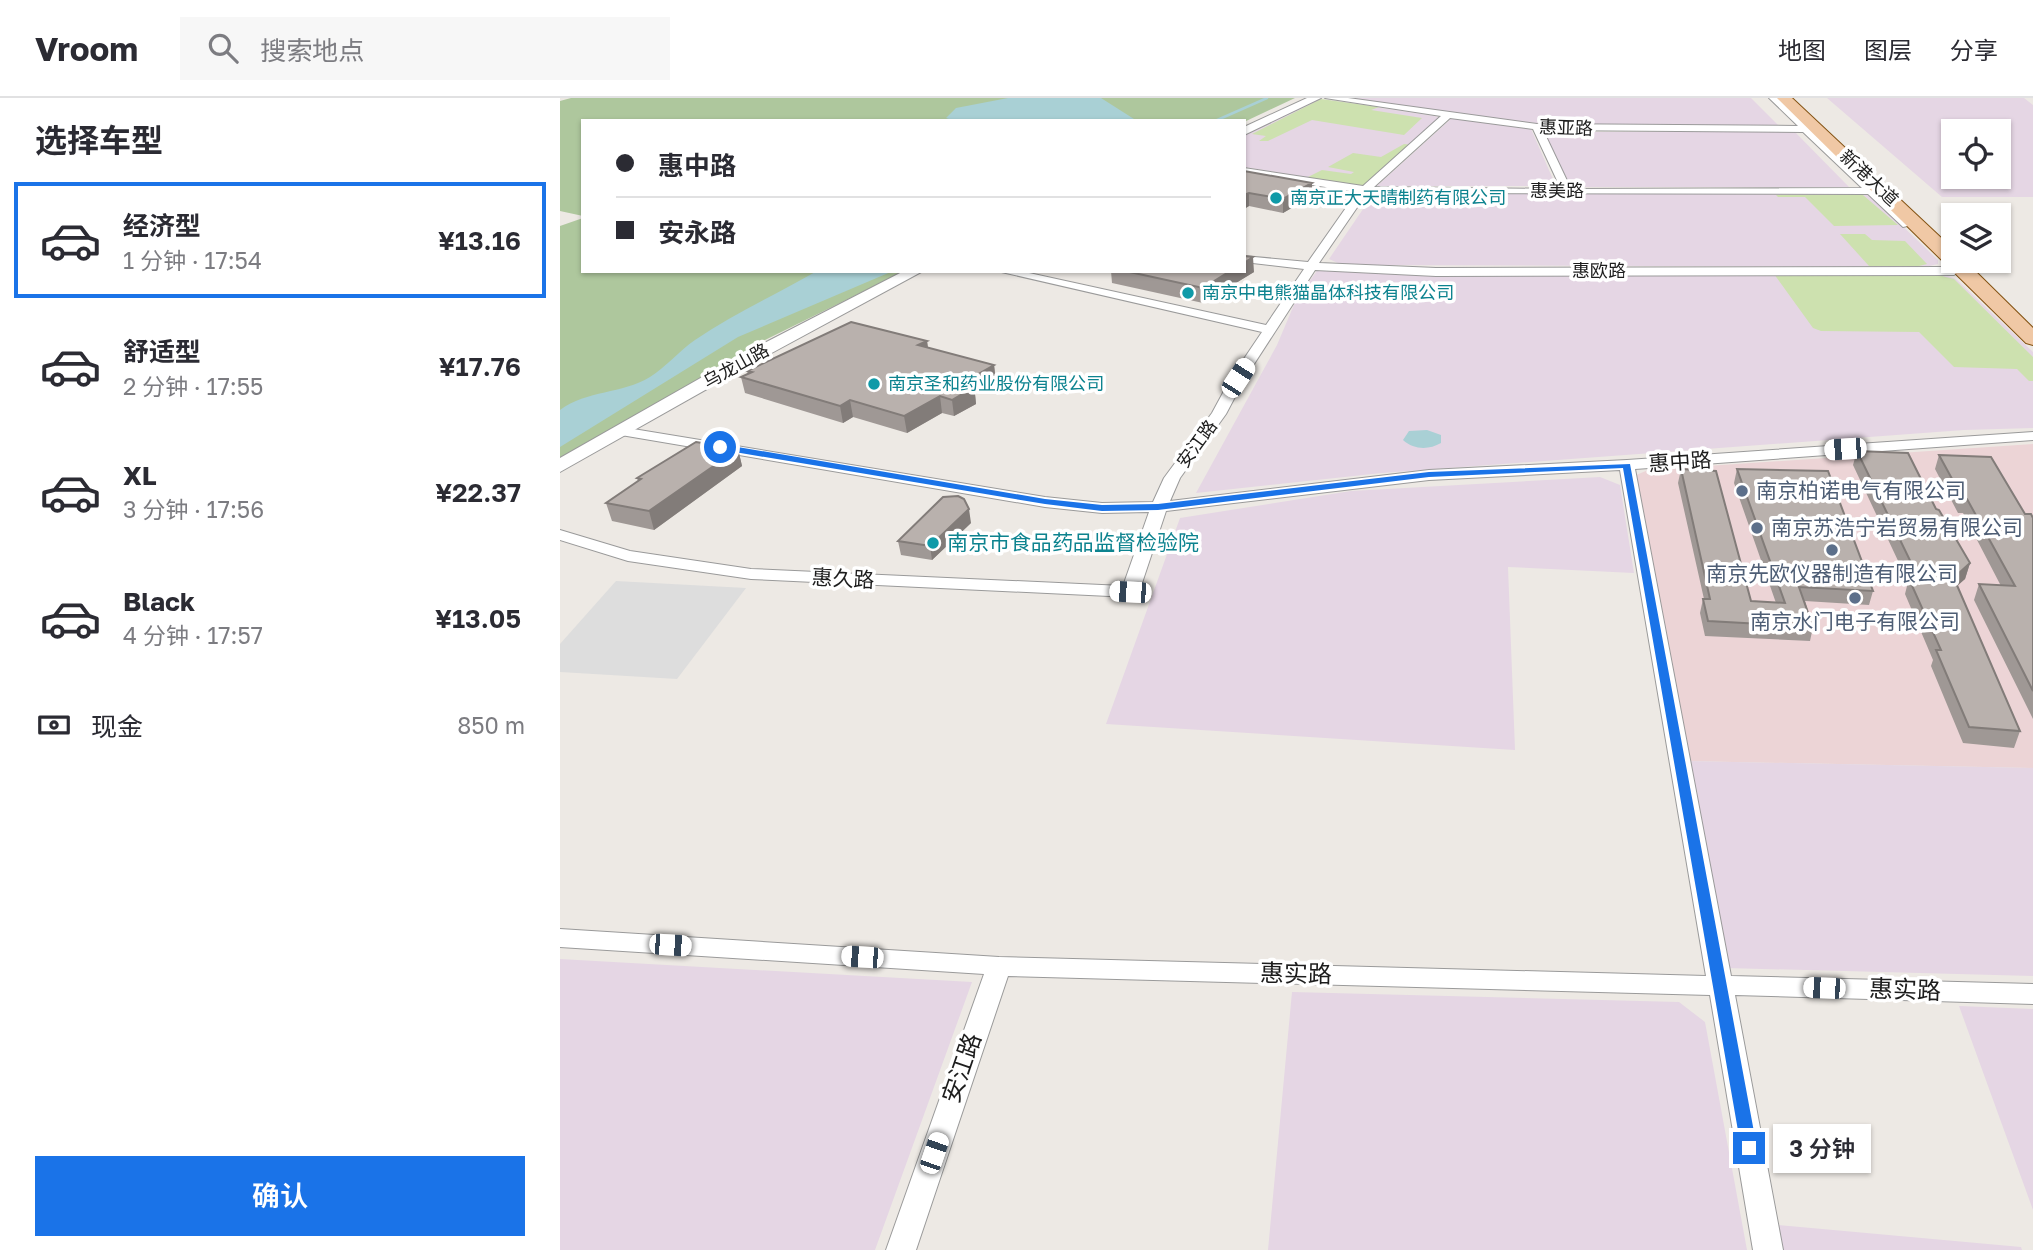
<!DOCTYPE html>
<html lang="zh">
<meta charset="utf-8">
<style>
:root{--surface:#fff;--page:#f7f7f7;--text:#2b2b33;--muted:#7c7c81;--line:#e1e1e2;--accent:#1a73e8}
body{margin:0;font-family:"Golos Text","Noto Sans SC",sans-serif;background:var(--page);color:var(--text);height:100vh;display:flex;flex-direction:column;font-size:26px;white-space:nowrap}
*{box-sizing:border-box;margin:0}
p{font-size:23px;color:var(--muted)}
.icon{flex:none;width:38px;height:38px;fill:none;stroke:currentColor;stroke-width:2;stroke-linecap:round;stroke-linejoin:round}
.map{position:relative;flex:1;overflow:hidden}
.drawer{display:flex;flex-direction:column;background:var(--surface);width:560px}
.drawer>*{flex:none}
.hud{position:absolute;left:21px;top:21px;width:665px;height:154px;border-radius:0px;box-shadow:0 2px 5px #0004;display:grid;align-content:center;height:154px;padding:0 35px;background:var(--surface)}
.tools{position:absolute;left:1381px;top:21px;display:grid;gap:14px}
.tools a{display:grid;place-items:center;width:70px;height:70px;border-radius:0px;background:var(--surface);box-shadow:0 2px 5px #0004;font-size:35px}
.end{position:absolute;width:32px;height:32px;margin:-16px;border:9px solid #1a73e8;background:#fff;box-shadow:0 0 0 4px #fff}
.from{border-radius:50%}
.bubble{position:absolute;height:49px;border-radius:0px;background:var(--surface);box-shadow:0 2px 5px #0004;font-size:23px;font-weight:600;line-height:49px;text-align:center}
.car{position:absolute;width:21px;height:42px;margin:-21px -10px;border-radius:9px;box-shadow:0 0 5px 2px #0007;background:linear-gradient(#fff 24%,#345 0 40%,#fff 0 76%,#345 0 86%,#fff 0)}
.hud b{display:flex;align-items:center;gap:24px;height:66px;font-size:26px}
.hud b+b{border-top:2px solid var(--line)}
.hud i{width:18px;height:18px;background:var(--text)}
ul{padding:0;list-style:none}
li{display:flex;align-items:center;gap:21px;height:116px;margin:0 14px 10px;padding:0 21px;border:4px solid transparent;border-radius:0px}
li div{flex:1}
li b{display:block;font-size:26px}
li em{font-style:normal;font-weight:600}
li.on{border-color:var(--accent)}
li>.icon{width:63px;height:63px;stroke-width:1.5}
h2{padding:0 35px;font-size:32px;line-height:84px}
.pay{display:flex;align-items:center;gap:18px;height:77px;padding:0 35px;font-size:26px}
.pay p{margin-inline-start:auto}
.action{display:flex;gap:14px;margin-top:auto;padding:14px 35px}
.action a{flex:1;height:80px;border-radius:0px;background:var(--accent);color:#fff;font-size:28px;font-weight:600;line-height:80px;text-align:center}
header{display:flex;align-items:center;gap:42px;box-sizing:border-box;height:98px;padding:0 35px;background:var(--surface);border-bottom:2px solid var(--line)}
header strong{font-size:33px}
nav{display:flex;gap:38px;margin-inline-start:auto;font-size:24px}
.search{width:490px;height:63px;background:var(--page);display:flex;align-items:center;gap:18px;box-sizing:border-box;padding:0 24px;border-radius:0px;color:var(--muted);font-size:26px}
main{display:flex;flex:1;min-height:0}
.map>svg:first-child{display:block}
</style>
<header>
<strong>Vroom</strong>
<div class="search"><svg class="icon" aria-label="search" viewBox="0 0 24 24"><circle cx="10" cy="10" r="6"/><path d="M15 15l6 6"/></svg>搜索地点</div>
<nav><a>地图</a><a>图层</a><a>分享</a></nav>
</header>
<main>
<section class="drawer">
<h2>选择车型</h2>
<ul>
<li class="on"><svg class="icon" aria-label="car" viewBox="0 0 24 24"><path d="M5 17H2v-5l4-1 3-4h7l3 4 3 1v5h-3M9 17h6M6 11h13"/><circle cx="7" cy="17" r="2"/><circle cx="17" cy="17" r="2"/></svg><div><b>经济型</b><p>1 分钟 · 17:54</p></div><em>¥13.16</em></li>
<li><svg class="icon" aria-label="car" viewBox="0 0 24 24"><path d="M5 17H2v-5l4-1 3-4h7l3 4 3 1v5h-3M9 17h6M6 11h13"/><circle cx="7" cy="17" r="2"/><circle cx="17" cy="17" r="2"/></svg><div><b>舒适型</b><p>2 分钟 · 17:55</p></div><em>¥17.76</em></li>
<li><svg class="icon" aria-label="car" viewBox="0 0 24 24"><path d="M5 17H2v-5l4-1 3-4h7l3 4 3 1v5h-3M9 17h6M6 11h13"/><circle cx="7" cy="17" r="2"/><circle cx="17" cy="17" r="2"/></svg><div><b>XL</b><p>3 分钟 · 17:56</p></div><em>¥22.37</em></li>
<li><svg class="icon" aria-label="car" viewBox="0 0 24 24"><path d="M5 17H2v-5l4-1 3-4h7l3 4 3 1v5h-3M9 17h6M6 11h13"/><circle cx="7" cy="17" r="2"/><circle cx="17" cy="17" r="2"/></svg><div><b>Black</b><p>4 分钟 · 17:57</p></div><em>¥13.05</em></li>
</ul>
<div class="pay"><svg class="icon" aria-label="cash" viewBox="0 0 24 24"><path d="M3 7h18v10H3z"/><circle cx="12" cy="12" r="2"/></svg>现金<p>850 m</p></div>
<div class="action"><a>确认</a></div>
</section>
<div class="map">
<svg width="1473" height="1152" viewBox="0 0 1473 1152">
<rect width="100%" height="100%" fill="#ede9e4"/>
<path fill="#ecd4d6" d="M1473 346V670L1127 663 1074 378 1088 372Z"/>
<path fill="#e5d6e4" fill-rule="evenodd" d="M791 0H1191L1219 28 998 27 931 21Z
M1267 0H1464L1473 7V99H1382ZM1393 33H1438V79H1393Z
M758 2H769L880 19 802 88 684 69V37Z
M892 20 971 31 996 88H817Z
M984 34H1235L1289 89H1011Z
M1263 94 1310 97 1378 162V166L1365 169 803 167 780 166 769 161 814 95Z
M759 170 1383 176 1396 181 1473 254V330L1404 332 822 375 636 395 717 247 736 202Z
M1040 379 1060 387 1074 475 948 469 955 652 546 626 620 420 791 393Z
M1127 663 1473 670V878L1166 870Z
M0 861 412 884 315 1152H0Z
M732 894 1119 904 1145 924 1187 1152H708Z
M1399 908 1473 911V1112Z
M1218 1127 1461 1149 1462 1152H1223Z"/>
<path fill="#cde1af" d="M761 1 819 9 811 12 862 20 844 37 752 22 708 43H699L706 38 692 36Z
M844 46 852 47 802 89 744 81 762 72 791 76 794 74 768 69 793 55 821 59Z
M1216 97H1303L1338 127 1274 128 1245 99H1218Z
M1280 136H1305L1312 142 1345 143 1367 166 1359 168H1309Z
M1214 176H1374L1394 181 1473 259V283H1469L1457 271 1394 269 1359 234 1261 233 1253 230Z"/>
<path fill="#aec79d" d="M11 0H735L684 24 23 23V118L0 113V3Z
M23 120V173H345L203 243 0 362V128Z"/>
<path fill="#ddd" d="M56 483 186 490 117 581 0 574V546Z"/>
<path fill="#a9d0d5" d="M448 0H541L574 21 395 23 386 20 396 10Z
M257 173H333L178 239 0 349V312C27 292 62 296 90 279 106 269 119 253 135 242 173 216 217 196 257 173Z
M867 332 881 337V345C869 352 854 352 843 342L849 333Z"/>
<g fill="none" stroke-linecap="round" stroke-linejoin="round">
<path stroke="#a9d0d5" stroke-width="2.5" d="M655 23 707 0"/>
<defs>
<path id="minor" d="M765 0H788L977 26 1238 28 1209 0H1218L1352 127 1343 129 1308 96 807 95 759 165 876 170 1394 169 1400 173 1394 177 876 178 755 172 685 280 666 316 620 380 610 403 869 372 1067 362 1473 334V342L1075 371 1171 878 1473 886V906L1175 897 1223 1152H1193L1150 897 448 878 356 1152H326L424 876 0 849V831L439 859 1146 878 1060 372 869 382 606 413 579 494 570 499 191 481 68 463 0 442V432L70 453 191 471 563 488 589 414 542 415 485 409 61 337 54 333 61 329 485 399 542 405 593 404 604 380 652 315 671 280 702 234 437 173H460L706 227 744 171 684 164V158L748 164 797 94 684 76V70L803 88 881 18ZM890 20 973 31 1001 91 814 89ZM983 32 1243 34 1302 90 1011 91Z"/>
<path id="tertiary" d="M747 0H761L684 37V29Z
M344 173H363L193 265 0 374V360L181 257Z"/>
<path id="primary" d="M1217 0H1232L1393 151V163H1405L1473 230V247L1466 245Z"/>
</defs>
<use href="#minor" stroke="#9a9a9a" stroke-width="2"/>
<use href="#tertiary" stroke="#9a9a9a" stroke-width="2"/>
<use href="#primary" stroke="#835212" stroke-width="2"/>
<use href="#minor" fill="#fff" fill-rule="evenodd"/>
<use href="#tertiary" fill="#fff" fill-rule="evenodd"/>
<use href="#primary" fill="#f0c8a5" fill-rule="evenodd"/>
</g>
<path fill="#9f9895" d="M684 73 752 98 723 115 689 108 684 111Z
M551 173H684L694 174 643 205 552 185Z
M367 243 368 250 434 267 436 284 415 296 416 306 394 318 382 315 347 335 293 319 283 325 185 295 181 279 188 276 187 273Z
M178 351 182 368 94 432 52 423 46 405 78 383 77 380Z
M1297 353 1376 411 1410 465 1405 481 1397 487 1460 633 1454 650 1403 645 1371 568 1373 562 1345 496 1348 484 1293 367Z
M1379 357 1465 416 1473 420V621L1414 502 1419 486 1441 488 1403 415H1398L1375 371Z
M1121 371 1191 503 1216 505 1174 385 1177 371 1313 493 1309 507 1245 503 1253 529 1250 543 1145 538 1140 515 1143 501H1144L1118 385Z
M411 425 372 462 341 457 338 443Z"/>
<path fill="#827c79" d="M752 85V98L723 115V101Z
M689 95V108L684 111V97Z
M693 159 694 174 643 205V190L670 173H684V165Z
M367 243 369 259 358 247Z
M434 267 436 284 415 296 416 306 394 318 392 302 401 286Z
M380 298 382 315 347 335 344 318Z
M290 302 293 319 283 325 280 308Z
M178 351 182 368 94 432 89 413Z
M409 411 411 425 372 462 370 448Z
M1410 465 1405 481 1384 500 1389 484Z"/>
<path fill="#b9b1ad" stroke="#827c79" stroke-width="2" d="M684 73 752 85 723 101 689 95 684 97Z
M684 158 693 159 684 165Z
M565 173H670L643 190Z
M291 224 367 243 358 247 434 267 401 286 414 289 392 302 380 298 344 318 290 302 280 308 181 279 192 274 187 273Z
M136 344 178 351 89 413 46 405 81 381 77 380Z
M1297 353 1348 355 1376 411 1379 412 1410 465 1389 484 1396 485 1460 633 1409 629 1376 552H1381L1349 481H1359Z
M1379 357 1431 359 1465 416H1471L1473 420V593L1419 486 1455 488 1407 401H1403Z
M1121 371 1156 373 1191 503 1225 505 1177 371 1268 373 1313 493 1239 489 1253 529 1148 523 1143 501H1150Z
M398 398 404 401 409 411 370 448 338 443 383 399Z"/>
<path fill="#1a73e8" d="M160 346 485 401 542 407 598 406 869 374 1070 366 1197 1050 1195 1055H1183L1181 1050 1063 370 869 379 598 412 542 413 485 406 157 351 156 349Z"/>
<g fill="#0f9aa8" stroke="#fff" stroke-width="2.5">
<circle cx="716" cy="100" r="7"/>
<circle cx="628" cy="195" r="7"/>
<circle cx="314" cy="286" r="7"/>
<circle cx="373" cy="445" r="7"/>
</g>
<g fill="#5c6f8a" stroke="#fff" stroke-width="2.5">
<circle cx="1182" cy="393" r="7"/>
<circle cx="1197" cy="430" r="7"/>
<circle cx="1272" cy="452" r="7"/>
<circle cx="1295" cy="500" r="7"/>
</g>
<g text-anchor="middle" stroke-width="7" stroke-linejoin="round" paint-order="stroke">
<g font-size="18" fill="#1d1d1d" stroke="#fff">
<text transform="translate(1006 30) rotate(2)" y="6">惠亚路</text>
<text transform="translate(1309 80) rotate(43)" y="6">新港大道</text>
<text x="997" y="99">惠美路</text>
<text x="1039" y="179">惠欧路</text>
<text transform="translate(176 268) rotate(-29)" y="6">乌龙山路</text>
<text transform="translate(637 346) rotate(-54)" y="6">安江路</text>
</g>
<g font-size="18" fill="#0d838f" stroke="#fff" text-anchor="start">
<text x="730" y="106">南京正大天晴制药有限公司</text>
<text x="642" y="201">南京中电熊猫晶体科技有限公司</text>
<text x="328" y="292">南京圣和药业股份有限公司</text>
</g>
<g font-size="21" fill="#1d1d1d" stroke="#fff">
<text transform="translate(1120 364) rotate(-4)" y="7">惠中路</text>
<text transform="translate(283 481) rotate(3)" y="7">惠久路</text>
</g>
<g font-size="21" fill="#4e5e75" stroke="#fff" text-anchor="start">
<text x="1196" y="400">南京柏诺电气有限公司</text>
<text x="1211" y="437">南京苏浩宁岩贸易有限公司</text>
<text x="1272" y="483" text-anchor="middle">南京先欧仪器制造有限公司</text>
<text x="1295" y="531" text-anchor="middle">南京水门电子有限公司</text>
</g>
<g font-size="21" fill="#0d838f" stroke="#fff" text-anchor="start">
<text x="387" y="452">南京市食品药品监督检验院</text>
</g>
<g font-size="24" fill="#1d1d1d" stroke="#fff">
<text transform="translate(736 876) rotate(1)" y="8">惠实路</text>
<text transform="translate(1345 892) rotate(2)" y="8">惠实路</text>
<text transform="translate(402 970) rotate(-71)" y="8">安江路</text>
</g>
</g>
</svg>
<div class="tools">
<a><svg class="icon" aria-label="locate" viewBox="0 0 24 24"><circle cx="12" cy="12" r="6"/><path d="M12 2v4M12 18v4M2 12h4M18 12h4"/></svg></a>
<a><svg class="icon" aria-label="layers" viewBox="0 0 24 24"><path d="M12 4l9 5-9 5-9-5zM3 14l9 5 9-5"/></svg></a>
</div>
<i class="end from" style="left:160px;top:349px"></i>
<i class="end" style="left:1189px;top:1050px"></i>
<div class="bubble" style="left:1213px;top:1026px;width:98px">3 分钟</div>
<i class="car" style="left:678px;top:280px;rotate:33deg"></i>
<i class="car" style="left:1285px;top:351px;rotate:266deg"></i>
<i class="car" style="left:570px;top:494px;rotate:273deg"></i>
<i class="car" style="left:110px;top:847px;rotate:94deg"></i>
<i class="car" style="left:302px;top:859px;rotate:274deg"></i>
<i class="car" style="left:1264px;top:890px;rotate:272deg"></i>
<i class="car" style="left:374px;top:1055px;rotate:19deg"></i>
<div class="hud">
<b><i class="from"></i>惠中路</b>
<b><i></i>安永路</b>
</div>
</div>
</main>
